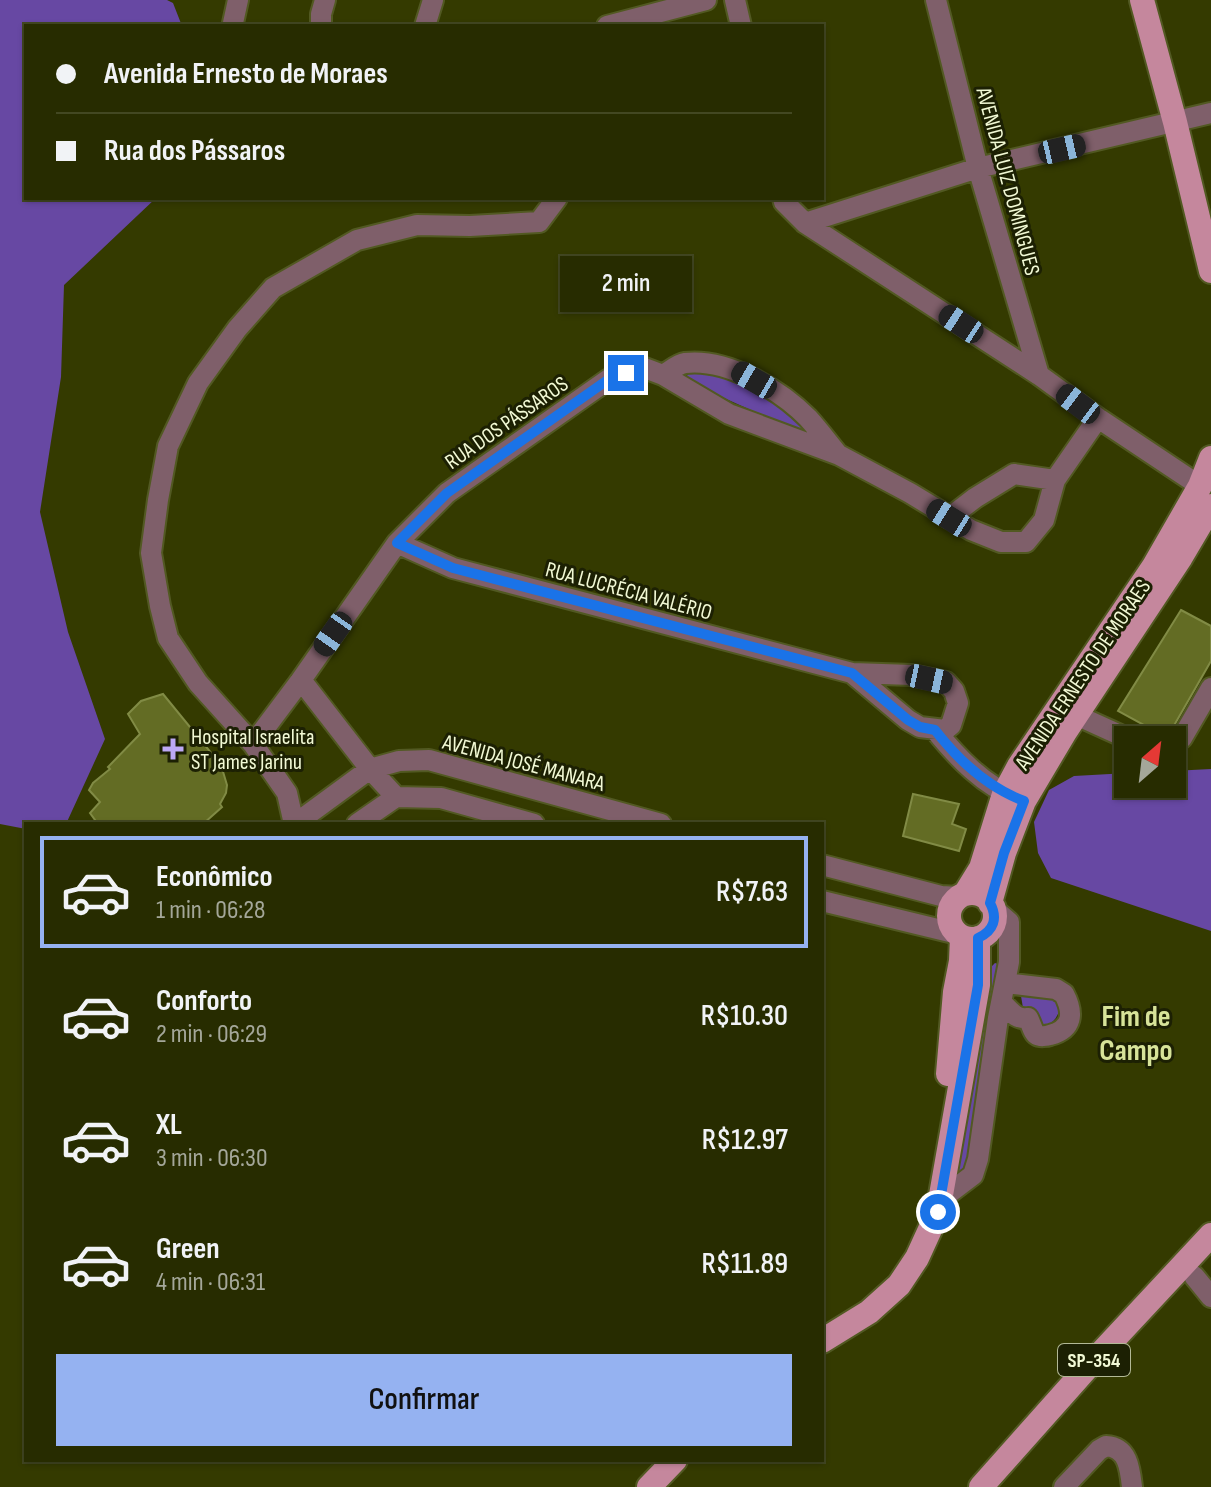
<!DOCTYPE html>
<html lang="pt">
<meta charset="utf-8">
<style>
:root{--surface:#272c00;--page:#2f340a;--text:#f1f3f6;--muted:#a4a799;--line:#434822;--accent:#95b2f1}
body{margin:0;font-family:"Sofia Sans Condensed",sans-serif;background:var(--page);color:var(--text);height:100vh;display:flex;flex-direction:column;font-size:30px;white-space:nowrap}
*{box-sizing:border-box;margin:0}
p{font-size:26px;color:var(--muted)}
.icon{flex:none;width:44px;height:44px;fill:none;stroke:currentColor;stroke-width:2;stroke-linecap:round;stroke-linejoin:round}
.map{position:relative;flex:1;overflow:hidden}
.panel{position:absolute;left:24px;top:822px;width:800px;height:640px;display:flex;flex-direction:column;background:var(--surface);border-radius:0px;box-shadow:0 2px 6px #0004,0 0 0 2px var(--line)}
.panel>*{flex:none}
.guide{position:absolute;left:24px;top:24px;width:800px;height:176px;border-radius:0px;box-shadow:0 2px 6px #0004,0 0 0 2px var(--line);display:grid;align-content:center;height:176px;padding:0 32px;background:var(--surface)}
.needle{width:52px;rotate:28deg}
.fabs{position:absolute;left:1114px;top:726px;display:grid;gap:16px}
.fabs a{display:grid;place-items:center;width:72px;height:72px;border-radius:0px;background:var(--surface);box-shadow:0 2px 6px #0004,0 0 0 2px var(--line);font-size:40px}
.end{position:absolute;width:36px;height:36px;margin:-18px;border:10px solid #1a73e8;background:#fff;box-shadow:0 0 0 4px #fff}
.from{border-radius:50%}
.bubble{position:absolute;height:56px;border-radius:0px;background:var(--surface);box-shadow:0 2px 6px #0004,0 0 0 2px var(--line);font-size:26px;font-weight:600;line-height:56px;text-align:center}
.car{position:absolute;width:24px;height:48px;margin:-24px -12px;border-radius:10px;box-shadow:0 0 6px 2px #0007;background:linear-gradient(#222 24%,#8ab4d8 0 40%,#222 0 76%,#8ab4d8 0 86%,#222 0)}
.guide b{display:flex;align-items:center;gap:28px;height:76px;font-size:30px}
.guide b+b{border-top:2px solid var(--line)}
.guide i{width:20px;height:20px;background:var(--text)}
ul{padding:14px 0 0;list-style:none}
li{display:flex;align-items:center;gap:24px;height:112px;margin:0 16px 12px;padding:0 16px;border:4px solid transparent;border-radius:0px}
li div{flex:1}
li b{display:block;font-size:30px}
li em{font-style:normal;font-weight:600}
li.on{border-color:var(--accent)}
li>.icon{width:72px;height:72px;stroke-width:1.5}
.action{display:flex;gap:16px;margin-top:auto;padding:16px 32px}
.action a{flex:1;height:92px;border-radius:0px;background:var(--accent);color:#111;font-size:32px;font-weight:600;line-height:92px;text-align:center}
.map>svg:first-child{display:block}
</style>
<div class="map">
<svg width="1211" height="1487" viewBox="0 0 1211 1487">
<rect width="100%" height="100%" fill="#343a00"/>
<path fill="#6748a3" d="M0 0H167L173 3 182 26H26V198H156L64 285 61 377 40 512 68 632 105 739 66 824H26V829L0 824Z
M692 371 747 381 809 426 804 434 713 393 681 381Z
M1211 769V931L1051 878 1038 853 1034 822 1049 790 1074 776 1128 773V784H1172V771Z
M995 963 998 964 999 969 967 1173 958 1178 950 1174 961 1153 989 969Z
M1054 995 1060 1008C1057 1019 1052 1025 1040 1027L1023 1008 1021 996Z"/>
<path fill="#636c24" stroke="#818b45" stroke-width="2" d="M1181 610 1211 626V661L1172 729 1164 736 1118 711Z
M163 694 221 765 227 785 226 793 220 804 222 807 203 824H98L90 813 100 802 89 790 93 783 110 769 108 767 140 734 128 714 141 701Z
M913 794 959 804 952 824 966 829 959 851 903 836Z"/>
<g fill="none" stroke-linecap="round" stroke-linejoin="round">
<defs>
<path id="minor" d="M735 0 741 26
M936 0 978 168 1039 375
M233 23 238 0
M321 26V14L325 0
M425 26 433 0
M607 26 706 0
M783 198 784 202 805 223 1039 375 1098 418 1200 486
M805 223 978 168 1211 113
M663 375C670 371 678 364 685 363 727 358 779 389 808 418 818 429 827 441 836 452
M949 518 975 498 1014 474 1055 480
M397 543 453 568 852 673 912 675 946 682 954 691 958 703 951 725 945 730 920 727 908 720 852 673
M301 680 370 769 396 797
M1076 715 1131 740
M935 730C957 757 984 786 1017 798
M253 744 301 680 397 543 447 493 609 379 642 367 663 375 729 414 839 455 910 493 971 530 1001 542H1026L1044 520 1055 480 1098 418
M1172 746 1182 738 1211 688
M294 824 287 793 253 744 198 683 168 638 160 606 151 553 158 500 168 446 198 383 237 329 273 288 357 240 417 225 470 226 539 222 557 198
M295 824 370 769 399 761 429 760 661 824
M357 824 396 797 441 798 534 824
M822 865 941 896 959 897
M822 901 958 934
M1001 1002C1010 1010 1015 1020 1028 1018 1031 1023 1033 1033 1037 1035 1040 1037 1047 1036 1050 1035 1073 1029 1074 1013 1064 994L1056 989 1005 983
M938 1212 948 1194 973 1175 978 1159 998 1018 1009 962V922L993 908
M1194 1276 1211 1297
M1064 1487 1099 1450 1106 1446C1128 1447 1130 1469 1132 1487"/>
<path id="major" d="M1142 0 1175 122 1211 271
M949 916a23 23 0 1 1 46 0a23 23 0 1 1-46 0Z
M965 894 981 868 1004 794 1019 766 1154 566 1200 486 1211 458
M990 903 1004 853 1024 801 1065 732 1181 557 1211 506
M948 1074 955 992 961 961 962 937
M822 1341 869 1312 899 1285 917 1258 938 1212 978 985V938
M649 1487 675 1460
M981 1487 1086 1369 1211 1235"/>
</defs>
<use href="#minor" stroke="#525922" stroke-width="24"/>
<use href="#major" stroke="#525922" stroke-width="28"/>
<use href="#minor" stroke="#7f5f6a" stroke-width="20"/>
<use href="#major" stroke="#c5879d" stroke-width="24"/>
</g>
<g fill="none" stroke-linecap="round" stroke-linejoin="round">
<path stroke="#1a73e8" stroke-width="10" d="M626 373 609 379 447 493 397 543 453 568 852 673 908 720 920 727 935 730C959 761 987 787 1024 801L1004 853 990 903C998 918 994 931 978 938V985L938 1212"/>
</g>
<path fill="#bda9f5" stroke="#1c2003" stroke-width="3" d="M169 737h8v8h8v8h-8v8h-8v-8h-8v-8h8z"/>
<g text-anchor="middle" stroke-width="6" stroke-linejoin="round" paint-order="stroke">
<rect fill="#1c2003" stroke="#b2b896" stroke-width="2" x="1058" y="1344" width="72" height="32" rx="6"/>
<g font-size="20" font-weight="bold" fill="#f2f9d5">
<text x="1094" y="1367">SP-354</text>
</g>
<g font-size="22" fill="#f2f9d5" stroke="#1c2003">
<text transform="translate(1009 181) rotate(75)" y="8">AVENIDA LUIZ DOMINGUES</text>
<text transform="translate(506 422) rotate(-35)" y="8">RUA DOS PÁSSAROS</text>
<text transform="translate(629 590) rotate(15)" y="8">RUA LUCRÉCIA VALÉRIO</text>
<text transform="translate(1082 674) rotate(-56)" y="8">AVENIDA ERNESTO DE MORAES</text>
<text transform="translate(524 762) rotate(15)" y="8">AVENIDA JOSÉ MANARA</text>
</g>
<g font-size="22" fill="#f2f9d5" stroke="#1c2003" text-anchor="start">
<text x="191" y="744">Hospital Israelita<tspan x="191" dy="25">ST James Jarinu</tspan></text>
</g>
<g font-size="30" font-weight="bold" fill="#d7e399" stroke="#1c2003">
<text x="1136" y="1026">Fim de<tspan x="1136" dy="34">Campo</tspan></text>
</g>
</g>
</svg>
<div class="fabs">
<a><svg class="needle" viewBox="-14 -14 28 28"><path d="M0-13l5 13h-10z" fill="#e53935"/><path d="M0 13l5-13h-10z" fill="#a4a799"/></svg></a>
</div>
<i class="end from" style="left:938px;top:1212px"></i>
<i class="end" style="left:626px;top:373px"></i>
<div class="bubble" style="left:560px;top:256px;width:132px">2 min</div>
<i class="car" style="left:1062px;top:149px;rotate:77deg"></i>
<i class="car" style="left:961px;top:324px;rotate:303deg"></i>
<i class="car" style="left:754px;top:380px;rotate:300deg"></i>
<i class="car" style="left:1078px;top:404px;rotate:307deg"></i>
<i class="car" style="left:949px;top:518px;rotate:302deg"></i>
<i class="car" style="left:333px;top:634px;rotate:215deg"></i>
<i class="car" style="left:929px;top:679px;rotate:102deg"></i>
<div class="guide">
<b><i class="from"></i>Avenida Ernesto de Moraes</b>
<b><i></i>Rua dos Pássaros</b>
</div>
<section class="panel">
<ul>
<li class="on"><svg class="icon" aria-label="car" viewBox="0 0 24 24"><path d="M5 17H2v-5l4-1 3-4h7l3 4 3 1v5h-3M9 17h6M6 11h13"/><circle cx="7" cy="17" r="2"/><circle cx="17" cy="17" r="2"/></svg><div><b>Econômico</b><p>1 min · 06:28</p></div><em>R$7.63</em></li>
<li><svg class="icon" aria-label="car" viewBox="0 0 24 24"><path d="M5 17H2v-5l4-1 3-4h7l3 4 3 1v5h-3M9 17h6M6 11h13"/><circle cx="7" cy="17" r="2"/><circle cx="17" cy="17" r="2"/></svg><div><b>Conforto</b><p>2 min · 06:29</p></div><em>R$10.30</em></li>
<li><svg class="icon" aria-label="car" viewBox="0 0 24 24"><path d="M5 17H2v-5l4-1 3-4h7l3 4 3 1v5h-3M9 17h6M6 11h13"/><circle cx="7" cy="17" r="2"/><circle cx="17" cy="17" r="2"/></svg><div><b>XL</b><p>3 min · 06:30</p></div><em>R$12.97</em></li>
<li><svg class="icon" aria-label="car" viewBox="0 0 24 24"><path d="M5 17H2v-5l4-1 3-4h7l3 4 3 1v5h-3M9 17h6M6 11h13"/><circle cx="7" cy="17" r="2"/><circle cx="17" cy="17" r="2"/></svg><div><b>Green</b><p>4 min · 06:31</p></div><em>R$11.89</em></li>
</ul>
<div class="action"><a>Confirmar</a></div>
</section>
</div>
